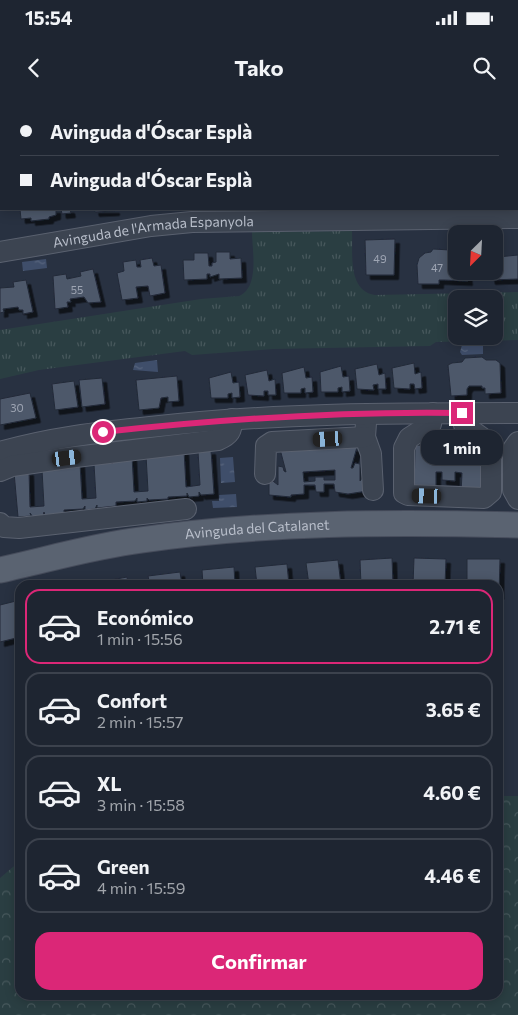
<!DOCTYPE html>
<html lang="es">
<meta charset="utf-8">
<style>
:root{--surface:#1e2531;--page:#2b313d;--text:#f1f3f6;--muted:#a1a5ab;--line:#3c424d;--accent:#db2777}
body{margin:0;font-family:Commissioner,sans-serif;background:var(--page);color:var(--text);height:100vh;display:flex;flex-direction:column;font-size:19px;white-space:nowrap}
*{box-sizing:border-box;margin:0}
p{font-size:16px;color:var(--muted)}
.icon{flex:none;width:28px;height:28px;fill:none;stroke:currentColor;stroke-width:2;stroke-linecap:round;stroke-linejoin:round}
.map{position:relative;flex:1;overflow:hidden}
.details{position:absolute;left:15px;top:480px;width:488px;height:420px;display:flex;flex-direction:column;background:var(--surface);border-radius:15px;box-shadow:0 2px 12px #0003,0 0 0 1px var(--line)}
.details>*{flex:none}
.banner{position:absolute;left:0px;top:0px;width:519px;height:110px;box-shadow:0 2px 12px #0003,0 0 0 1px var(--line);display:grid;align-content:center;height:110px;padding:0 20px;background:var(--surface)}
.needle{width:32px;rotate:204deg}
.fabs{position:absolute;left:448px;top:125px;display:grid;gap:10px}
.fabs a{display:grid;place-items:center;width:55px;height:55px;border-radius:10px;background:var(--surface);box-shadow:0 2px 12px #0003,0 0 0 1px var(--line);font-size:25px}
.end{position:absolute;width:22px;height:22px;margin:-11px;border:6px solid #db2777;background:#fff;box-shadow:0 0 0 2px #fff}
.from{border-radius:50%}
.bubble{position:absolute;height:35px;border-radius:15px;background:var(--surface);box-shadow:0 2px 12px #0003,0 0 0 1px var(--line);font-size:16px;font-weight:700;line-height:35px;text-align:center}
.car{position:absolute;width:15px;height:30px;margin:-15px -8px;border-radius:6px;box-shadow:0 0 4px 1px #0007;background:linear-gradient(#222 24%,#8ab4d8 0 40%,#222 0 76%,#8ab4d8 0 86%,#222 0)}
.banner b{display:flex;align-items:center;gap:18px;height:48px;font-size:19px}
.banner b+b{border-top:1px solid var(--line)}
.banner i{width:12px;height:12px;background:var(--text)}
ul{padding:9px 0 0;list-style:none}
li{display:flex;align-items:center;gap:15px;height:75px;margin:0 10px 8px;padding:0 10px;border:2px solid var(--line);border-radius:15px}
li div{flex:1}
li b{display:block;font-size:19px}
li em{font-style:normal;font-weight:700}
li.active{border-color:var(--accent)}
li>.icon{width:45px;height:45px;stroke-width:1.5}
.primary-button{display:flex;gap:10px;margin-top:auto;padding:10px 20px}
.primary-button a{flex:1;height:58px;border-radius:15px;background:var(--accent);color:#fff;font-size:20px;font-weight:700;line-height:58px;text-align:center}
.status{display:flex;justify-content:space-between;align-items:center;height:35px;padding:0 25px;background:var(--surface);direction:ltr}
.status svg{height:14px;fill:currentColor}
header{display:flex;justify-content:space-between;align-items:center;height:65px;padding:0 20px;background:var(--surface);font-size:22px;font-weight:700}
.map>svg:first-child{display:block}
</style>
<div class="status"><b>15:54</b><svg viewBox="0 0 49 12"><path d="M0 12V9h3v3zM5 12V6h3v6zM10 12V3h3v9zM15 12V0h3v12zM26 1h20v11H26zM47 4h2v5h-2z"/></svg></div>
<header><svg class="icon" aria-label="back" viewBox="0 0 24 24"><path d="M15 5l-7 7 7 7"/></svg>Tako<svg class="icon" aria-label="search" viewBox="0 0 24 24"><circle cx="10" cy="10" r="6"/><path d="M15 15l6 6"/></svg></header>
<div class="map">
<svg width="518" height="915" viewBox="0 0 518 915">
<defs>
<pattern id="forest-crowns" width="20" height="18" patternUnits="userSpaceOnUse" patternTransform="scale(1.25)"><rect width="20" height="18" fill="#2a3e42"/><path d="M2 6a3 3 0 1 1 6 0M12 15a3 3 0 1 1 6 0" fill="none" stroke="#47585c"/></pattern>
<pattern id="park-tufts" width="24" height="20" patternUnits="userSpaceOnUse" patternTransform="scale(1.25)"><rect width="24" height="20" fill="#2a3e42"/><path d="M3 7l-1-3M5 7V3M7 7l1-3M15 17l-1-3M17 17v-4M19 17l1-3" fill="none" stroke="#47585c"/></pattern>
<pattern id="water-ripples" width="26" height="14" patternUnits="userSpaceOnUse" patternTransform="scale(1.25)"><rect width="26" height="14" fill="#3f4e6a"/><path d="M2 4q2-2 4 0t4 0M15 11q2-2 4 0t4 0" fill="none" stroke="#59667e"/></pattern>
<filter id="shadow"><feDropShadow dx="4.5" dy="4.5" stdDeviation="0" flood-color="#0009"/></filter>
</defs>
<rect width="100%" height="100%" fill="#283141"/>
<path fill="url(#forest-crowns)" d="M498 696H518V915H0V778L20 761V895H498Z"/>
<path fill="url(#park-tufts)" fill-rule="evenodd" d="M250 109H351V113L250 115Z
M352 131C353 152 347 191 375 195L518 192V240L436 242 430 246 273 249 192 255 185 251 39 270 0 279V230L201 199 239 196C260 187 252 150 252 132ZM456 199H494V236H456Z"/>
<path fill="url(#water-ripples)" d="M0 0H275L1 1 0 35Z
M287 0H518V16V1Z
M46 159 47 168 23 171 22 162Z
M483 244V254L462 255 460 252 462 245Z
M157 260 158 272 133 270 135 263Z
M233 357 235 382 221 383 220 358Z
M236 394 237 407 213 408 212 401H219V395Z"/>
<path fill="#4e586a" stroke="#232a39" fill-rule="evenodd" filter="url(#shadow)" d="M20 109H56V115L49 117V119L31 121V118L21 119Z
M61 109H70L71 113 62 114Z
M94 109H115V111L95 112Z
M395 139 394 175H366L365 140Z
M433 149 450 150V156H456V171H467L468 181 444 180H439V184H418L417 165 419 158 425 153 431 152Z
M496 151 498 157 518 155V179L491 180 489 171H494V152Z
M216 152H230V159L241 158 242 178 219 179V174L210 177V174H207V179L184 180 183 160H194V153H208L209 166H212V163L216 162Z
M152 158 154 166 161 165 165 193 150 196 148 186 136 187 138 198 122 200 117 173 124 171 123 162 136 160 137 167H141L140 160Z
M93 169 101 202 88 203 84 197 70 199 71 202H67L68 207 55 209 53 176 66 174 67 179 81 176 80 172Z
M26 180 33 212 23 214V210H19L18 207 3 209 4 212 0 213V188L14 187 13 182Z
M482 257 486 260H496L500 263 501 293 485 294V288H482V286H469L467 289V295L451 296 448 265 452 263 462 262 465 258Z
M414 263 415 274 421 272 422 288 415 289 414 284H410V289L394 288 392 268Z
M377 264 379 275 385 273 386 289H378V284L373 285 374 290 357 289 355 269Z
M341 266 343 277 349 276 350 291 342 292V287L338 288V292H321L320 272Z
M304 267 306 278 312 277 313 292 305 293V288L301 289V293H284L282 273Z
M267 270 269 281 275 279 276 295H268V291H264V296L248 295 245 275Z
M231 272 233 283 239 282 240 297 232 298V293L228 294V298H211L209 278Z
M177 276 179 301 168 302V297L161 298 159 308 139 310 136 280Z
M102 278 105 304 82 307 79 280Z
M74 281 78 307 55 310 52 284Z
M30 293 36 318 0 325V299Z
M415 345 484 346 482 395 461 394 462 373 455 372V381L442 380V372H436V393H414Z
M357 347 351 368H353L355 363 360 364V381L363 378 367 391 348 394 335 392 334 384H324V392H316L315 385H304V394L291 395V397L269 395V383L273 381 278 385V366L283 367 284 371 286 372 280 349ZM335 370V380H324V377H315V381L304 382 303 372Z
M184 350 186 387 200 385 198 351 211 350 214 394 201 395 199 392V396L189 397 187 393V396L168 397V399L149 400 147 398V401L137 402V398L135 401 116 402V406L97 408V405L95 409 85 410V406L83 409 64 410V414L45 415 44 412 43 416 33 417 30 413 31 416 18 417 14 372 29 371 30 407 44 406 42 370 80 363 82 399 96 398 94 364 113 363V357L132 356 134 392 148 391 146 355Z
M392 458 393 485H361L360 460Z
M414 458 446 459 445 485H413Z
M467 459H500L499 495 498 485H467Z
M338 460 341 485H309L306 463Z
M287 464 289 485H257L255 467Z
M234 467 235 485H203L202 470Z
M180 472 182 485H150L148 476Z
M127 477 128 485H96L95 483Z
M20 500V537L0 542V505Z"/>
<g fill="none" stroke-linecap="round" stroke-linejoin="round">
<defs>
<g id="minor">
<path id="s1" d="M0 152 151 126 192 122 518 118"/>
<path d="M433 313 431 324 409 338 404 348V393L408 395 484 398 491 392V350L488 342 464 325 462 313"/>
<path d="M366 323 365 337 371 354 373 390"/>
<path d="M518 342 513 349V390L518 399"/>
<path d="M0 352C49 338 99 332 150 327 272 313 395 313 518 313"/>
<path d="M0 371 12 366 67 358 218 340C230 335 232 331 232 319"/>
<path d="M265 374 266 346 272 342 365 337"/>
<path d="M0 423 4 427 19 428 186 409"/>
</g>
<g id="major">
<path id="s2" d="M0 470C46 460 93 446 141 440 265 422 392 422 518 425"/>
</g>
</defs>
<use href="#minor" stroke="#5a616f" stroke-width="22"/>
<use href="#major" stroke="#464c5b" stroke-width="27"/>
<use href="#minor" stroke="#3c4451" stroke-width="20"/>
<use href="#major" stroke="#5a6371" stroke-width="25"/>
</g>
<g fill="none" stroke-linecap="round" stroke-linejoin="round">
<path stroke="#db2777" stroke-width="6" d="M103 332C223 319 342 311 462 313"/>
</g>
<g text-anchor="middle" stroke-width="5" stroke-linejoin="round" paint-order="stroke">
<g font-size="11" fill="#9ea5b3">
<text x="380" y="163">49</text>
<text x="437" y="172">47</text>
<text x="77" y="194">55</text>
<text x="17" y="312">30</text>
</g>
<g font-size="14" fill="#b9bfcb" stroke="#212837">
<text dy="5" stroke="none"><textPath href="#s1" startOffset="155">Avinguda de l'Armada Espanyola</textPath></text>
<text dy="5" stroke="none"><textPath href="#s2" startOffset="261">Avinguda del Catalanet</textPath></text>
</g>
</g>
</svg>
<div class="fabs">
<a><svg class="needle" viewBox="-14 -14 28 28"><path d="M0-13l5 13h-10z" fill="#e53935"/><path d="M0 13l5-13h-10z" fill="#a1a5ab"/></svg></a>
<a><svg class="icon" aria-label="layers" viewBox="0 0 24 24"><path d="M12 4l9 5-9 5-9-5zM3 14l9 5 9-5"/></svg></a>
</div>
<i class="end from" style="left:103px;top:332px"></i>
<i class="end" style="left:462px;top:313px"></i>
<div class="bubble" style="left:421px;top:330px;width:82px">1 min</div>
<i class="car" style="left:328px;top:339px;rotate:267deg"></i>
<i class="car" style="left:67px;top:358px;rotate:83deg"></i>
<i class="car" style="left:427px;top:396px;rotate:272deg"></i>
<div class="banner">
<b><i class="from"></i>Avinguda d'Óscar Esplà</b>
<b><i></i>Avinguda d'Óscar Esplà</b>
</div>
<section class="details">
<ul>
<li class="active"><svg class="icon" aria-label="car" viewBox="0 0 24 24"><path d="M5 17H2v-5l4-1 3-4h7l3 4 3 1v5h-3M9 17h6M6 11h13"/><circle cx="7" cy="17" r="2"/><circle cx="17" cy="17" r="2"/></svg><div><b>Económico</b><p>1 min · 15:56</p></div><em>2.71 €</em></li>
<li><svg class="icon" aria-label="car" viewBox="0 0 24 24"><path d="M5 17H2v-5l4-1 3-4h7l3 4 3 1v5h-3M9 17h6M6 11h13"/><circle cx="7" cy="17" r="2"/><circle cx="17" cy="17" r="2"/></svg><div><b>Confort</b><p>2 min · 15:57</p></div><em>3.65 €</em></li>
<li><svg class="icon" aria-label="car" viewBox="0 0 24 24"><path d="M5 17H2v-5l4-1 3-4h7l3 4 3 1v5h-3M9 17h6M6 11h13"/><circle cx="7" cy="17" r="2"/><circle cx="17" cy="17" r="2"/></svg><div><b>XL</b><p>3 min · 15:58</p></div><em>4.60 €</em></li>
<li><svg class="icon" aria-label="car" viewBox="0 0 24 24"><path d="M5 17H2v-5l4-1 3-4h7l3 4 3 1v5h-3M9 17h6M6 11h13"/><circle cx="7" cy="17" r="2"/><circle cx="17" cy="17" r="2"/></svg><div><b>Green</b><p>4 min · 15:59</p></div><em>4.46 €</em></li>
</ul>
<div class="primary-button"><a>Confirmar</a></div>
</section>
</div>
